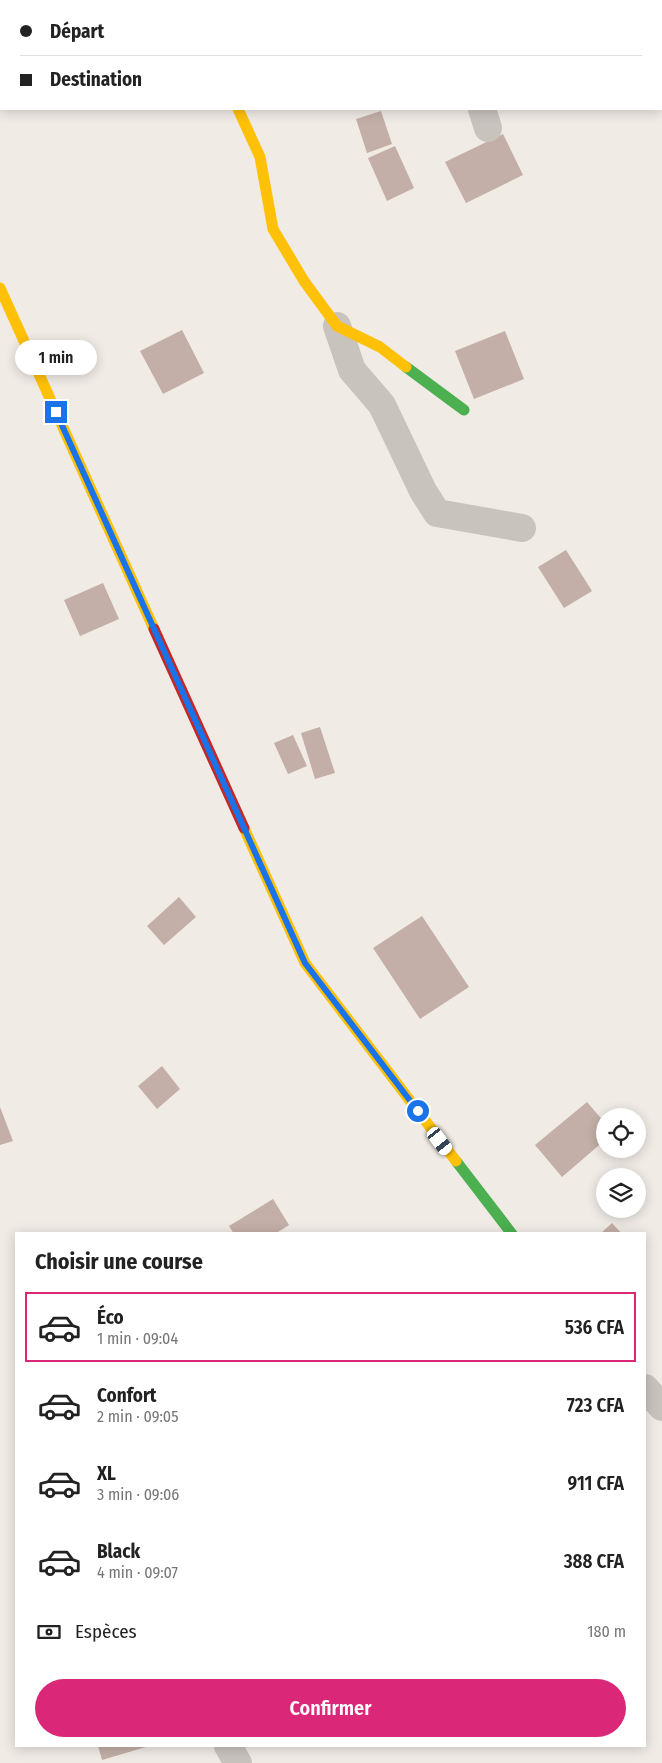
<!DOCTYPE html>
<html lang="fr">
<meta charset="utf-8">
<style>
:root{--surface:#fff;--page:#f6f6f6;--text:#222;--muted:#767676;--line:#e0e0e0;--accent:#db2777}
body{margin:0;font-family:"Fira Sans Condensed",sans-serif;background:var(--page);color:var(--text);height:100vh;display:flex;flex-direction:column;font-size:19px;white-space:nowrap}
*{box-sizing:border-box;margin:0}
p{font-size:16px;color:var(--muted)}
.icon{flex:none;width:28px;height:28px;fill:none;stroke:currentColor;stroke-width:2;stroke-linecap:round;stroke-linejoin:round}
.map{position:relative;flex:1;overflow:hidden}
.panel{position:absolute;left:15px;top:1232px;width:631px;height:515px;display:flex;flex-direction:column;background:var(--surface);border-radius:0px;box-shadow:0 2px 12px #0003}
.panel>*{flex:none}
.top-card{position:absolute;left:0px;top:0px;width:662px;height:110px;box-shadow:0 2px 12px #0003;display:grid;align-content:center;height:110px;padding:0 20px;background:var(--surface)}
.controls{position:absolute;left:596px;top:1108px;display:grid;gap:10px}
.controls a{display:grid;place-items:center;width:50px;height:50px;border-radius:50%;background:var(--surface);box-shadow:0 2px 12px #0003;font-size:25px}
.end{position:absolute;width:22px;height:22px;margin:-11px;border:6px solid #1a73e8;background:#fff;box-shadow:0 0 0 2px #fff}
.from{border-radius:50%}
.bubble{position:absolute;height:35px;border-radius:18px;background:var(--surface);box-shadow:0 2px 12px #0003;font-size:16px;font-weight:600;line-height:35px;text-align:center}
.car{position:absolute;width:15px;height:30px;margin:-15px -8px;border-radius:6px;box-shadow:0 0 4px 1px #0007;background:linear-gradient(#fff 24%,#345 0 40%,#fff 0 76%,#345 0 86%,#fff 0)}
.top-card b{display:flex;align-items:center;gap:18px;height:48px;font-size:19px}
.top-card b+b{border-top:1px solid var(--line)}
.top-card i{width:12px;height:12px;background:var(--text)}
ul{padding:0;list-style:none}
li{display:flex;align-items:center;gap:15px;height:70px;margin:0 10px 8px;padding:0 10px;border:2px solid transparent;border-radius:0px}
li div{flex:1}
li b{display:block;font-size:19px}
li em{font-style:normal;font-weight:600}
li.on{border-color:var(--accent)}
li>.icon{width:45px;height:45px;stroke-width:1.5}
h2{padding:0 20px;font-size:22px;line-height:60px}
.pay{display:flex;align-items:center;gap:12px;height:55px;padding:0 20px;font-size:19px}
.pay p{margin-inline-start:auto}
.cta{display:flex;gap:10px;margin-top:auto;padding:10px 20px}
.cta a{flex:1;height:58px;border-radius:30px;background:var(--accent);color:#fff;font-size:20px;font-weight:600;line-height:58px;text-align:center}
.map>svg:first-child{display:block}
</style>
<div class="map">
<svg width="662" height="1763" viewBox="0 0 662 1763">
<rect width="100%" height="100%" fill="#f0ebe5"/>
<path fill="#c3afa7" d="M381 111 392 144 367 153 356 119Z
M503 134 523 175 466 203 445 162Z
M395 146 414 188 387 201 368 158Z
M182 330 204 373 163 394 140 351Z
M505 331 524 379 474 399 455 351Z
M566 550 592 591 564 608 538 567Z
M103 583 119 619 80 636 64 600Z
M320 727 335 773 315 779 301 733Z
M293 735 307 766 288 774 274 743Z
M179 897 196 917 164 945 147 926Z
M422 916 469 987 420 1019 373 948Z
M162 1066 180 1089 157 1109 138 1086Z
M587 1102 605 1123V1140L562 1177 535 1145Z
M0 1107 13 1141 0 1145Z
M273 1199 289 1225 275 1234H234L229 1226Z
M612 1223 622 1234H600Z
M98 1746H146V1747L102 1760Z"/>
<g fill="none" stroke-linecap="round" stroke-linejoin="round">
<path stroke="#c9c3be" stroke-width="28" d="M189 0V1
M532 1 534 0
M482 109 488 128
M337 326 352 370 382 405 423 491 437 513 522 528
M645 1388 662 1407
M228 1746 238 1763"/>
<path stroke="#4caf50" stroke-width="11" d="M406 367 464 410
M456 1161 512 1234"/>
<path stroke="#ffc107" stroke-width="11" d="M238 109 260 157 273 229 304 281 337 326 380 347 406 367
M0 288 154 629
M244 828 305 963 456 1161"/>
<path stroke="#c62828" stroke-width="11" d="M154 629 244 828"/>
</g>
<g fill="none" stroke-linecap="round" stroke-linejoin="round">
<path stroke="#1a73e8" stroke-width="6" d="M56 412 305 963 418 1111"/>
</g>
</svg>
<div class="controls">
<a><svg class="icon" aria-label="locate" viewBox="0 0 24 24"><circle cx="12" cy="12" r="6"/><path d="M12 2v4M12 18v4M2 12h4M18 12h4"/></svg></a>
<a><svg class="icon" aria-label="layers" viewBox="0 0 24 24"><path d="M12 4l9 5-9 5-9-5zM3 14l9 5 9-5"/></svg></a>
</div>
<i class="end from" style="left:418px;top:1111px"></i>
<i class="end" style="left:56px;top:412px"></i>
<div class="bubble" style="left:15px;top:340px;width:82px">1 min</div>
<i class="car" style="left:440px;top:1141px;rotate:143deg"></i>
<div class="top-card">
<b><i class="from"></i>Départ</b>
<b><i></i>Destination</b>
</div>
<section class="panel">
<h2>Choisir une course</h2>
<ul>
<li class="on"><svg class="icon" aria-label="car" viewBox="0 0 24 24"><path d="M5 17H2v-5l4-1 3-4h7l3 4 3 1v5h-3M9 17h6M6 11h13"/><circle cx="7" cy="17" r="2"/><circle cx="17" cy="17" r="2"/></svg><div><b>Éco</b><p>1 min · 09:04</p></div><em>536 CFA</em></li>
<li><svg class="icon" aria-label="car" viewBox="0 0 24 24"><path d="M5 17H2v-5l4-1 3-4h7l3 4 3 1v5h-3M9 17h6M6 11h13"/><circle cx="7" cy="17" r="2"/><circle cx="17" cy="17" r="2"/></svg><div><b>Confort</b><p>2 min · 09:05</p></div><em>723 CFA</em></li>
<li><svg class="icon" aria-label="car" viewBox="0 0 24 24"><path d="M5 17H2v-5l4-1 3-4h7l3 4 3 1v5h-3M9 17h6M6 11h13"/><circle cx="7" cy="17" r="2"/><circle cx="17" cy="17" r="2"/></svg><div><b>XL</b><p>3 min · 09:06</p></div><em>911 CFA</em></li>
<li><svg class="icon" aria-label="car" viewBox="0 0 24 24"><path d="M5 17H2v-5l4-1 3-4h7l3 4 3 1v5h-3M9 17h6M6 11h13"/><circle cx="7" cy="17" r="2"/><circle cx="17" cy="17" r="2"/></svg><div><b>Black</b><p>4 min · 09:07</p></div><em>388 CFA</em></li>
</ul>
<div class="pay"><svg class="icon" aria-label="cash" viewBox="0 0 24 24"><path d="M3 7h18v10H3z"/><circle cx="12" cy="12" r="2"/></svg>Espèces<p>180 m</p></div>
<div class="cta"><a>Confirmer</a></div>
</section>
</div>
